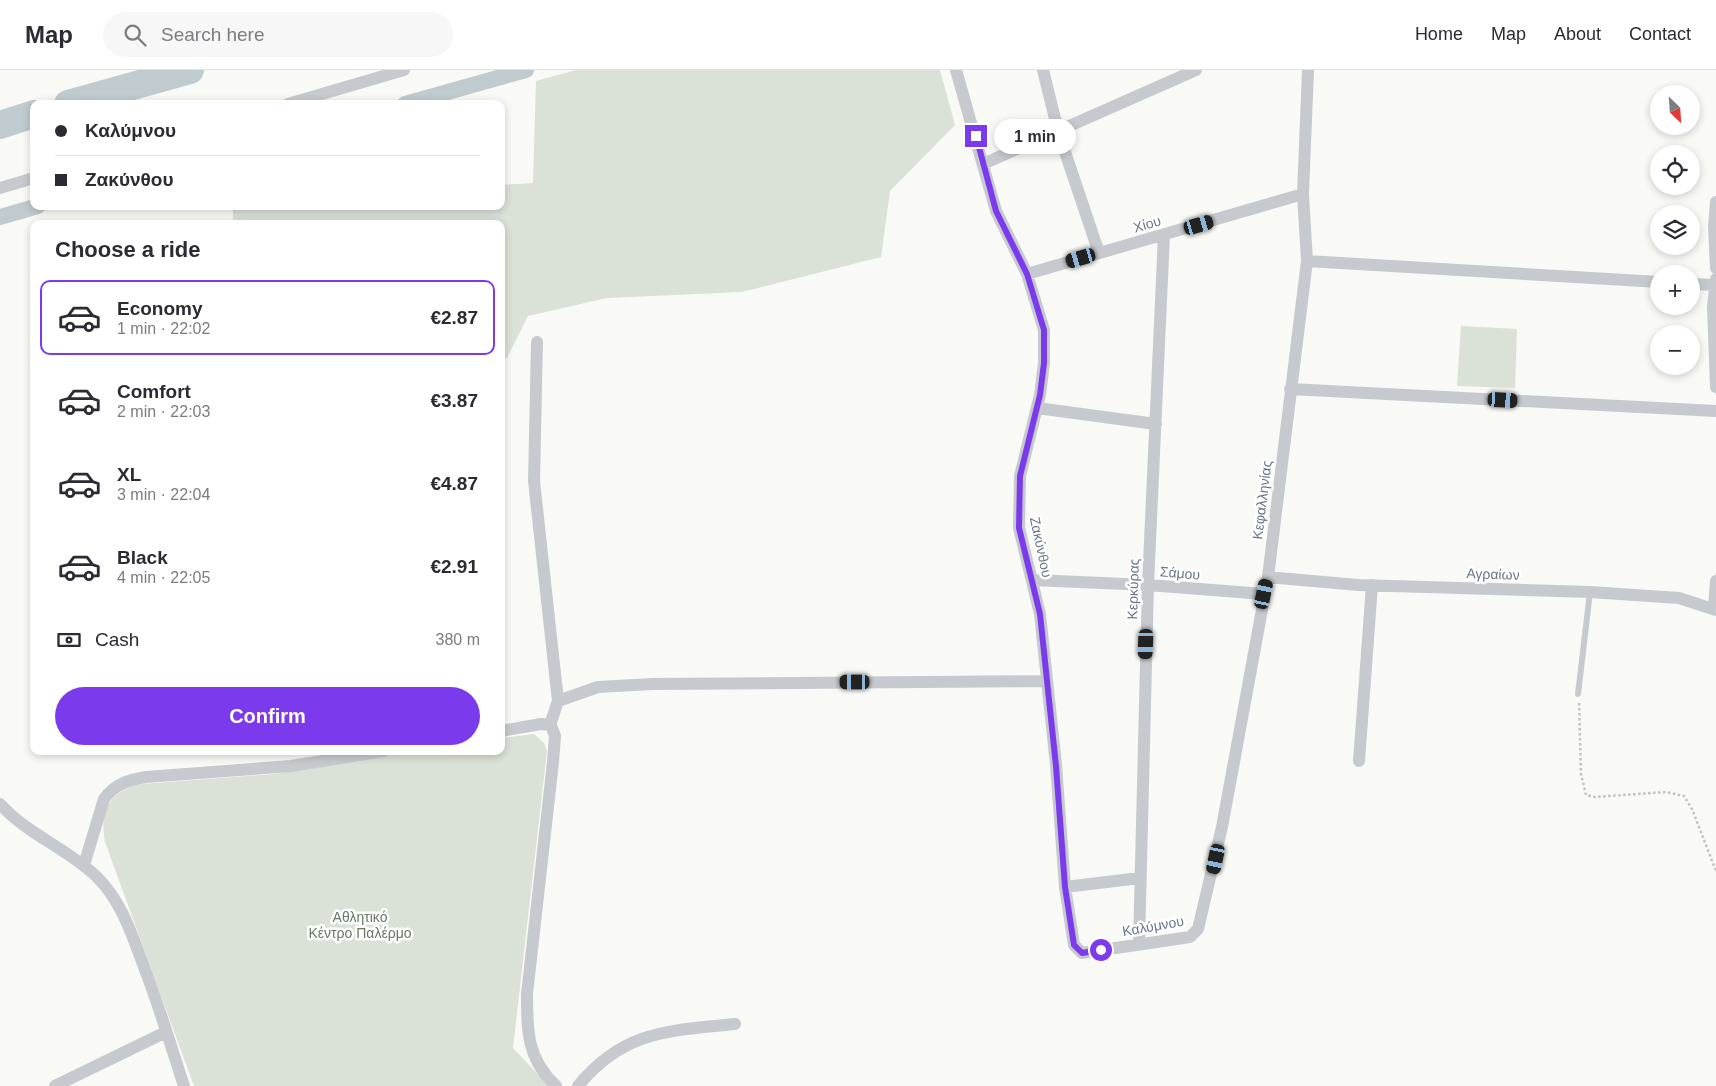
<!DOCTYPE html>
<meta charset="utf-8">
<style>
:root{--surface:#fff;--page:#f7f7f7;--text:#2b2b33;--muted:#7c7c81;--line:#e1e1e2;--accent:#7c3aed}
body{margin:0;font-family:Helvetica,sans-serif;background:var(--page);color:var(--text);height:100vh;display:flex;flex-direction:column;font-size:19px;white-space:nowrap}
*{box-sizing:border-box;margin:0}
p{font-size:16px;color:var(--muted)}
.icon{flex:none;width:28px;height:28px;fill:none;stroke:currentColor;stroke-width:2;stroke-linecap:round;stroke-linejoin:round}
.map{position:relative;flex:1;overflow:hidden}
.sheet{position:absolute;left:30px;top:150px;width:475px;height:535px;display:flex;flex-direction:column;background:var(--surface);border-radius:10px;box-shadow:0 2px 8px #0003}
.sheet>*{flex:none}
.banner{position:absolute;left:30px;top:30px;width:475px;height:110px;border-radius:10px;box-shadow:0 2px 8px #0003;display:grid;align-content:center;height:110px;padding:0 25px;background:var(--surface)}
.needle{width:32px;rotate:155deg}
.fabs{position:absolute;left:1650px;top:15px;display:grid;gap:10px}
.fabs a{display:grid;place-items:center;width:50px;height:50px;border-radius:50%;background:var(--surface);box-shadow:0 2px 8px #0003;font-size:25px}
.end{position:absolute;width:22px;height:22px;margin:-11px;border:6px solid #7c3aed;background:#fff;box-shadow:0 0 0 2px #fff}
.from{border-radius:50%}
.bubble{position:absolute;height:35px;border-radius:18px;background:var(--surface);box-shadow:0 2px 8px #0003;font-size:16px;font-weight:800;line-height:35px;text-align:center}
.car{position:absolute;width:15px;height:30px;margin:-15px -8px;border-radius:6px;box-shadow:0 0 4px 1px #0007;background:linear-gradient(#222 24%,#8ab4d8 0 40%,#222 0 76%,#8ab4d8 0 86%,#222 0)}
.banner b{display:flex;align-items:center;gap:18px;height:48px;font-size:19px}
.banner b+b{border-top:1px solid var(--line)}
.banner i{width:12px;height:12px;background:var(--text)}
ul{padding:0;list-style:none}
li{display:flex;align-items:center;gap:15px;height:75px;margin:0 10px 8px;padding:0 15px;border:2px solid transparent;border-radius:10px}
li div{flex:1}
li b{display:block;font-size:19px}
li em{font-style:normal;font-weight:800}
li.current{border-color:var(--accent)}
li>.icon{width:45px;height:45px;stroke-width:1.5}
h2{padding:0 25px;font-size:22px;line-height:60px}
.pay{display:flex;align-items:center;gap:12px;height:55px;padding:0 25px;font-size:19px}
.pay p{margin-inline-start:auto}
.cta{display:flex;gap:10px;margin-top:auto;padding:10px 25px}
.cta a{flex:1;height:58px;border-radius:30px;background:var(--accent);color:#fff;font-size:20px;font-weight:800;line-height:58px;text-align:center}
header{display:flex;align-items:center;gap:30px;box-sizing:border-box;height:70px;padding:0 25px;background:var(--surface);border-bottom:1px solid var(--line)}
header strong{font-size:24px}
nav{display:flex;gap:28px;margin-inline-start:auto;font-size:18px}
.search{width:350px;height:45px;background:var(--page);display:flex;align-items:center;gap:12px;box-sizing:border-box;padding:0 18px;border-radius:28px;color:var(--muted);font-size:19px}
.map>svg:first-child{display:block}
</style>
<header>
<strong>Map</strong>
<div class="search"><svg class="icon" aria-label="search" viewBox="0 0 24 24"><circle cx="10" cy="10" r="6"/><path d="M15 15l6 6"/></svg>Search here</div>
<nav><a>Home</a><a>Map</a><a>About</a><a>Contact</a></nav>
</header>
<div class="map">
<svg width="1716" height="1016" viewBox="0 0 1716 1016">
<rect width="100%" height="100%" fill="#f9f9f6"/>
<path fill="#dae1d7" d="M576 0H940L955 55 890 121 881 187 742 222 607 228 528 246 507 288H501V154H233V136H501V115L533 113 536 11Z
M1461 256 1517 259 1515 318 1457 316Z
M534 664 544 673 547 681 513 978 549 1016H194L105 772C99 741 110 720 142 714L273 704 418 681H501V668Z"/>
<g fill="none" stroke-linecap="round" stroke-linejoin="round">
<path stroke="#c0cbd0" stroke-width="16" d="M405 34 526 0
M0 147 38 136"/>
<path stroke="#c0cbd0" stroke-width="28" d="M68 34 190 0
M0 55 34 44"/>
<path stroke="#bfc2c4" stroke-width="2.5" stroke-dasharray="2.5 2.5" stroke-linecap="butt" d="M1579 633 1581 704 1586 725 1595 727 1666 722 1684 726 1692 739 1716 801"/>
<path stroke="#c6cace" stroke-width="6" d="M1578 624 1590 522"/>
<path stroke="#c6cace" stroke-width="12" d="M956 0 996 141 1027 204 1044 260V293L1040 325 1020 406 1019 458 1040 544 1056 695 1065 817 1074 875 1082 883 1190 867 1198 859 1222 757 1268 507 1307 191 1303 124 1308 0
M1043 0 1058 61 1099 183
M288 34 404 0
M983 94 1196 0
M0 118 34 108
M1716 132 1714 156 1716 198
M1307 191 1659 212
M1027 204 1303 124
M1716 209 1713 237 1716 317
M1691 214 1715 215
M537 272 534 411 558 631
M1290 319 1716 341
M1037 338 1156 354
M1268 507 1358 515 1590 522 1679 528 1716 540
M1033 510 1148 515 1264 524
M1714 538 1716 511
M550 655 558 631 598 617 652 614 1045 611
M501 661 541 654 551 655 555 666 553 692 527 924C527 961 527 989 556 1016
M1359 691 1372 515
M0 734C28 765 67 778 97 807 122 832 132 865 144 897 159 936 171 976 184 1016
M84 795 104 729C115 714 128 710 146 707L291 696 384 681
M1065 817 1140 808
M1139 874 1148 515 1164 165
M55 1016 166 962
M578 1016C624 960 669 961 735 954"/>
</g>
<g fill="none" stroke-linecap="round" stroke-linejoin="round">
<path stroke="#7c3aed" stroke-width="6" d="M976 66 996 141 1027 204 1044 260V293L1040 325 1020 406 1019 458 1040 544 1056 696 1065 817 1074 875 1082 883 1101 880"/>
</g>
<g text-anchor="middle" stroke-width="5" stroke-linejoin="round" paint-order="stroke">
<g font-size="14" fill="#667789" stroke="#fff">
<text transform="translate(1147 154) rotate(-16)" y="5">Χίου</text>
<text transform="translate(1262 430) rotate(-83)" y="5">Κεφαλληνίας</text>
<text transform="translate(1041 477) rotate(78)" y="5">Ζακύνθου</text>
<text transform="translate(1180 503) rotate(5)" y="5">Σάμου</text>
<text transform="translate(1493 504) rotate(2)" y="5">Αγραίων</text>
<text transform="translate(1133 519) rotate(-88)" y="5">Κερκύρας</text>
<text transform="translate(1153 856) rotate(-10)" y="5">Καλύμνου</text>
</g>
<g font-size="14" fill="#657a61" stroke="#fff">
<text x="360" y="852">Αθλητικό<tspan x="360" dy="16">Κέντρο Παλέρμο</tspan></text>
</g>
</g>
</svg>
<div class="fabs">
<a><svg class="needle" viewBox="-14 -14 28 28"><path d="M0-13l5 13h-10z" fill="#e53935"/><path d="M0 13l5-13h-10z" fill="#7c7c81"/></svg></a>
<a><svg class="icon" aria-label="locate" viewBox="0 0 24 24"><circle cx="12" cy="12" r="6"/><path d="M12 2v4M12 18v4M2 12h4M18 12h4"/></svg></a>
<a><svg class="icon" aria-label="layers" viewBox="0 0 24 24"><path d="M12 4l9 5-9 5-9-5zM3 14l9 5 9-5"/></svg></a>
<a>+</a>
<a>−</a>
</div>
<i class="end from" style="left:1101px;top:880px"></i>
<i class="end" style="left:976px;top:66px"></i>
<div class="bubble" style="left:994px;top:49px;width:82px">1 min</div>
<i class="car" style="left:1199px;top:155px;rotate:74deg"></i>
<i class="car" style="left:1081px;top:188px;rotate:254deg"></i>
<i class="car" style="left:1503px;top:330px;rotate:93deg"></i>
<i class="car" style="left:1264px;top:524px;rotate:12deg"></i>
<i class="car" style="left:1146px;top:574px;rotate:182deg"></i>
<i class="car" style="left:855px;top:612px;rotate:270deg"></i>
<i class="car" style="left:1216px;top:789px;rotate:192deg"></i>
<div class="banner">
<b><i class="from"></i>Καλύμνου</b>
<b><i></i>Ζακύνθου</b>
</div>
<section class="sheet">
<h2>Choose a ride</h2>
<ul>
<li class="current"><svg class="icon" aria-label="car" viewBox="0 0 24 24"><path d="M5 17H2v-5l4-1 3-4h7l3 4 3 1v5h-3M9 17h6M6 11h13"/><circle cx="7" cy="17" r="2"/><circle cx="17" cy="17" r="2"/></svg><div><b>Economy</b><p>1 min · 22:02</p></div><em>€2.87</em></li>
<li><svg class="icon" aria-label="car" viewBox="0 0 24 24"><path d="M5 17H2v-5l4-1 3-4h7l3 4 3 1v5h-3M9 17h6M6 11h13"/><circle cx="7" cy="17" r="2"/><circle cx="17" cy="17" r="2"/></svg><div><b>Comfort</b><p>2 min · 22:03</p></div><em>€3.87</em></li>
<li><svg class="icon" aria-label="car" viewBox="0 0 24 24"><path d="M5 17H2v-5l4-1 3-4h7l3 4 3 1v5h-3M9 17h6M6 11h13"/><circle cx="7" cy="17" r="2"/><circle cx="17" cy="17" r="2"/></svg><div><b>XL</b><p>3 min · 22:04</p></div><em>€4.87</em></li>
<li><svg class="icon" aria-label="car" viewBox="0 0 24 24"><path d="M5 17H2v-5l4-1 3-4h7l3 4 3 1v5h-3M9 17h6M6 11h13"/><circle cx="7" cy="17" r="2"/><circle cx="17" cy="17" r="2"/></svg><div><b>Black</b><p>4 min · 22:05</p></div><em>€2.91</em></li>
</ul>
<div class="pay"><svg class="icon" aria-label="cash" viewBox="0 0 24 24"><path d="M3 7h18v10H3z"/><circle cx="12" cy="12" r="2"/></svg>Cash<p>380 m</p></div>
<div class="cta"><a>Confirm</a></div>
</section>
</div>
